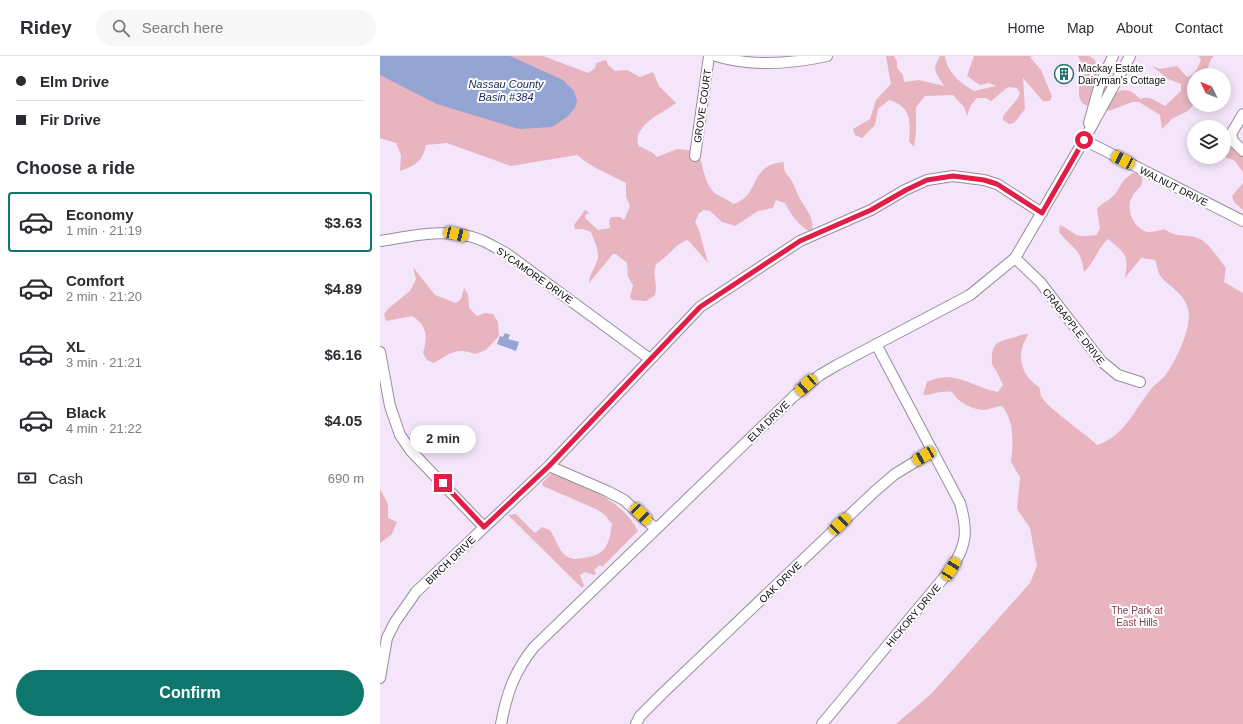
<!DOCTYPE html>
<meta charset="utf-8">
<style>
:root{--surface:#fff;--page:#f7f7f7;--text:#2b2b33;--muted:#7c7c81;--line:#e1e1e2;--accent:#0f766e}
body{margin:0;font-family:Helvetica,sans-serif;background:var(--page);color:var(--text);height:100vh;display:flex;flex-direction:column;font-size:15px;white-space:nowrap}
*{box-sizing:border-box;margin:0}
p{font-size:13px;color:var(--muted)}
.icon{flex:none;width:22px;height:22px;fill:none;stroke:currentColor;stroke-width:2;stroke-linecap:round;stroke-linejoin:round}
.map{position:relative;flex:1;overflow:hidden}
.drawer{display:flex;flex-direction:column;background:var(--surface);width:380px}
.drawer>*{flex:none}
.hud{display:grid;align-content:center;height:88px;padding:0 16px;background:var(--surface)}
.needle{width:26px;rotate:313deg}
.buttons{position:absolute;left:807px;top:12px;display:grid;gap:8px}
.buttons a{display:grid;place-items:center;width:44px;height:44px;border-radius:50%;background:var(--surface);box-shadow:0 2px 10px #0003;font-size:20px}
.end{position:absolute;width:18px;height:18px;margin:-9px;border:5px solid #e11d48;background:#fff;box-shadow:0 0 0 2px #fff}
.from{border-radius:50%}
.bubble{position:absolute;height:28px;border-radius:14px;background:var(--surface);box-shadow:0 2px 10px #0003;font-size:13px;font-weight:800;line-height:28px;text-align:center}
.car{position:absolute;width:12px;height:24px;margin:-12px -6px;border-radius:5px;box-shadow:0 0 3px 1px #0007;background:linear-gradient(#f5c518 24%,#345 0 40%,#f5c518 0 76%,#345 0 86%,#f5c518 0)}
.hud b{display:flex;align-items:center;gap:14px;height:38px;font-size:15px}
.hud b+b{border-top:1px solid var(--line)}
.hud i{width:10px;height:10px;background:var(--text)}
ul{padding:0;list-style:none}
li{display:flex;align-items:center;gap:12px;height:60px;margin:0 8px 6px;padding:0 8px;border:2px solid transparent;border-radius:4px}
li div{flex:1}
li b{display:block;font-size:15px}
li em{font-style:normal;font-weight:800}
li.active{border-color:var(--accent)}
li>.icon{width:36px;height:36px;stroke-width:1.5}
h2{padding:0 16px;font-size:18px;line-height:48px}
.pay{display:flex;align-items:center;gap:10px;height:44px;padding:0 16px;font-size:15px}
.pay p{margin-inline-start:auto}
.button{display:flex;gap:8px;margin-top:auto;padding:8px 16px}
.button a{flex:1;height:46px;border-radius:24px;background:var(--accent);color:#fff;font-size:16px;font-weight:800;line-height:46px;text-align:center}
header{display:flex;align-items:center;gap:24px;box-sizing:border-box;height:56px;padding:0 20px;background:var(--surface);border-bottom:1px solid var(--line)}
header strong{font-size:19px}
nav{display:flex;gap:22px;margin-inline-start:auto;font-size:14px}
.search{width:280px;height:36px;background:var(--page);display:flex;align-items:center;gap:10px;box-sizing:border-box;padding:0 14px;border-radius:22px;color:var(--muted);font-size:15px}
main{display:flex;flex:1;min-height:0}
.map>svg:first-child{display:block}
</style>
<header>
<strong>Ridey</strong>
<div class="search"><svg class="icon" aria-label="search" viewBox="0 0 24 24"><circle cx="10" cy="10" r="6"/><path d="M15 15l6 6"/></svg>Search here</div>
<nav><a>Home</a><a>Map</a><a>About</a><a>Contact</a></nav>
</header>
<main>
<section class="drawer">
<div class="hud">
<b><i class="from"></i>Elm Drive</b>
<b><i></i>Fir Drive</b>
</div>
<h2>Choose a ride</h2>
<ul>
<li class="active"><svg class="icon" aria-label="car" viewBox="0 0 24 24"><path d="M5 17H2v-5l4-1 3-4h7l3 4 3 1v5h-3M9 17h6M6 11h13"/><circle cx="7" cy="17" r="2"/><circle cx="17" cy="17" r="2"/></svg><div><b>Economy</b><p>1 min · 21:19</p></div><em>$3.63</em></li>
<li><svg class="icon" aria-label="car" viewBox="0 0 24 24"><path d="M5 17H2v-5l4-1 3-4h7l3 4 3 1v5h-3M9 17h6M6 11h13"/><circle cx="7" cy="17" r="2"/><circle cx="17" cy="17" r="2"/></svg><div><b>Comfort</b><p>2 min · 21:20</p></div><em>$4.89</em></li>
<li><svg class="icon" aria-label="car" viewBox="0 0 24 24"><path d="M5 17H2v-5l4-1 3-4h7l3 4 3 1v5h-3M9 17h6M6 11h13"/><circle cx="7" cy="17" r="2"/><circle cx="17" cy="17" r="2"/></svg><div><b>XL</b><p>3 min · 21:21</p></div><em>$6.16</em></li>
<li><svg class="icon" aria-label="car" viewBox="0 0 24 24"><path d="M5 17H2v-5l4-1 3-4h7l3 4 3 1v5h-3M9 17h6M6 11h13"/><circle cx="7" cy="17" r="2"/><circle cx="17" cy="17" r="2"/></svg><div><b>Black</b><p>4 min · 21:22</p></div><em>$4.05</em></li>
</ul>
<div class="pay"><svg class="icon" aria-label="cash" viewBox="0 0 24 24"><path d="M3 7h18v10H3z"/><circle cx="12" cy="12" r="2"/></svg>Cash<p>690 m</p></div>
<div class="button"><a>Confirm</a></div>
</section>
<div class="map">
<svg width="863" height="668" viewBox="0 0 863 668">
<rect width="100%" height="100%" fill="#f4e5fa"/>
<path fill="#e7b4bf" d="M0 0H163L208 17 215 12 216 7 226 4 228 9 235 15 247 14 260 21 273 16 279 30 296 47C285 56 250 70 259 90L273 97 277 101 297 93 318 95C323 108 324 129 336 138 342 142 348 143 353 148 382 139 367 109 404 106 402 117 409 119 413 127 415 131 416 135 418 139 423 150 437 163 431 176 419 171 411 158 405 147L396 144 393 152 378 155 355 170 342 166 330 155 324 154 319 157 315 166 319 174 328 207 308 184C297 186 287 202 276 208 272 221 278 227 275 239L266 245 252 244 250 241 253 229 248 221 247 207 236 198H233L209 227C210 216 216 211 218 202 219 194 214 184 211 176L203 173H195L194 169 205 154 210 158H206L205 162 218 174 230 172 229 165 231 161H240L244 164 250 150 246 141V127C229 118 212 112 197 99L131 110 67 87 46 89C43 105 35 110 20 115L21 99 16 87 0 82Z
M506 0H514L517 5V12L523 19 524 26 539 24 564 30 556 17 555 10 560 0H565C566 15 581 28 594 35L616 30 609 27 600 29 587 20 594 0H653L650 1 661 14 672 40 670 45H663L643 22 645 53 634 67 629 68 623 64V60L638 42 640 37 637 32 628 31 611 45 606 42H597L591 49 587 60 584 51 573 39 545 40 536 51V76L534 91 529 85C531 66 531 50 509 44L498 53 495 69 482 82 475 79 473 73 490 63 496 44 511 28Z
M698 0H709L715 4C719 19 717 38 707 50 692 43 702 24 704 12Z
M818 0H834L831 3 825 19H814V48L808 55 793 62 782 73 780 59 759 46H752L729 55 727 53C729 44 738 30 749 35 753 36 757 40 760 43 769 39 777 46 785 50L801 35V28L788 23 772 10 780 13 797 10 807 21C815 19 819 11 821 3Z
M844 89 849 90 863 99V116L854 104 844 101Z
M753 117H759C761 120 763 122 762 126 762 132 754 135 752 141 745 153 754 174 769 176 773 176 780 174 784 173 799 183 804 177 818 182 827 185 840 204 846 212L844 226 863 237V668H516L552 637 650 527 657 510 650 472 637 453 640 421 631 406C633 387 635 366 622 350 615 350 609 354 603 354 591 353 578 346 572 336 562 334 553 339 543 339L547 326C576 313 590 331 618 336L623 329 617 316 612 309C611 286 617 286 636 281 641 279 643 278 648 278 647 282 644 285 643 289 637 306 645 323 659 331 661 335 660 337 661 340 666 351 706 378 717 389 744 381 755 353 771 333 775 328 780 325 784 321 795 307 813 271 808 253 804 237 791 232 781 221 778 217 777 209 775 204L761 202 745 222C749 199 746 198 728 183 717 193 715 206 704 216 701 191 692 193 679 176L680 169C699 178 691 182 716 179L720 173 717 153C721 147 729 145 734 139 743 129 739 126 753 117Z
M863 127V154L854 146 852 140Z
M33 211 55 239 76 247 81 243 84 232 88 238 89 252 97 260 105 257 113 258 118 266 119 280 106 294 95 298C77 291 70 297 54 307L47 304 43 297C48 280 47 269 32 260L6 265 4 258 9 252 30 235 36 223Z
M173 416C205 432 240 441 258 475L222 511 220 509 214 514 216 517 214 519 205 516 200 519 204 530 202 532 128 459 136 458 155 477 162 471 170 474C176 482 177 493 186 500 192 504 197 503 204 502 226 499 229 489 232 468L225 459 216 453 163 430 162 427Z
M0 433 8 448V462L17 466 12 478 0 487Z"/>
<path fill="#94a4d3" d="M0 0H130L183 24 194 35 197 45 195 52 187 61 172 71 139 73 57 48 0 19Z
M125 277 130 279 128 283 139 286 136 295 117 288 120 280 123 281Z"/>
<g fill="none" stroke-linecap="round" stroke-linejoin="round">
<defs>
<path id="street" d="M336 0C372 11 410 8 447 0
M863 58 851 78 853 85 863 95
M709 67 719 31 733 0
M704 84 863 165
M315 100 329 0
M0 185C33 180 69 171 101 184 110 188 118 193 126 197L270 303
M635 202 660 226 721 305 738 319 760 326
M0 296 10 350 20 379 31 395 104 471
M169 410 227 435 244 444 276 473
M0 622 7 582 15 566 36 536 169 410 320 251 420 185 491 154 525 134 547 124 573 120 604 124 617 128 662 157
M121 668C127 637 134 616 154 591L414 340 440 319 457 309 590 239 635 202 704 84 750 0
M256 668 260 660 282 638 494 436 515 418 553 395
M442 668 571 513C587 489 588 475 580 447L496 288"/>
</defs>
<use href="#street" stroke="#998c9e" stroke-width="12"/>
<use href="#street" stroke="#fff" stroke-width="10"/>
</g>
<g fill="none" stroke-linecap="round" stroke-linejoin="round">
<path stroke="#e11d48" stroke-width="5" d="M63 427 104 471 169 410 320 251 420 185 491 154 526 134 547 124 573 120 604 124 617 128 662 157 704 84"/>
</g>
<defs>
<symbol id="building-ring" viewBox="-11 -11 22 22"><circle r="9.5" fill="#fff" stroke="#267173" stroke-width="1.5"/><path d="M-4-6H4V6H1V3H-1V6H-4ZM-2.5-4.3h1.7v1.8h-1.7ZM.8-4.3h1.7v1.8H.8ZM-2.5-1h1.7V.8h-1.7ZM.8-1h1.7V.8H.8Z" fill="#267173"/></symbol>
</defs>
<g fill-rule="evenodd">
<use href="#building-ring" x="673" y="7" width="22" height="22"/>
</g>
<g text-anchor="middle" stroke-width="4" stroke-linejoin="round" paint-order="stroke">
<g font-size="10" fill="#0f0a11" stroke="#fff" text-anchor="start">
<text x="698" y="16">Mackay Estate<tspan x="698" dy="12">Dairyman's Cottage</tspan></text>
</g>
<g font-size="10" fill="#0f0a11" stroke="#fff">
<text transform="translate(322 50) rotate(-82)" y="4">GROVE COURT</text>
<text transform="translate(794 130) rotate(27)" y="4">WALNUT DRIVE</text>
<text transform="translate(155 219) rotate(35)" y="4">SYCAMORE DRIVE</text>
<text transform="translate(694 270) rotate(52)" y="4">CRABAPPLE DRIVE</text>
<text transform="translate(388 365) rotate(-44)" y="4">ELM DRIVE</text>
<text transform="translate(70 504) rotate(-44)" y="4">BIRCH DRIVE</text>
<text transform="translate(400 526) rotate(-44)" y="4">OAK DRIVE</text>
<text transform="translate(533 559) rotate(-50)" y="4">HICKORY DRIVE</text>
</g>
<g font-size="10" fill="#833c4f" stroke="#fff">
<text x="757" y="558">The Park at<tspan x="757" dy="12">East Hills</tspan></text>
</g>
<g font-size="11" font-style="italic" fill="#1c2961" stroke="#fff">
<text x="126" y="32">Nassau County<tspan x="126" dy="13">Basin #384</tspan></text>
</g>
</g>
</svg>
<div class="buttons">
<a><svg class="needle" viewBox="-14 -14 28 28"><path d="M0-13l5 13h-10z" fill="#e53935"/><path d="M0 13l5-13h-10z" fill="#7c7c81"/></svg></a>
<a><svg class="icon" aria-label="layers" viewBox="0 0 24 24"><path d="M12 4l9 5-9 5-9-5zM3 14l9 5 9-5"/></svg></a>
</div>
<i class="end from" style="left:704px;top:84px"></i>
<i class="end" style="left:63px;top:427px"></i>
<div class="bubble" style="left:30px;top:369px;width:66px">2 min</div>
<i class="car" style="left:743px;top:104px;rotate:297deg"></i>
<i class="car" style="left:76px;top:178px;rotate:103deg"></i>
<i class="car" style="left:426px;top:329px;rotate:228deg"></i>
<i class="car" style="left:544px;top:400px;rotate:240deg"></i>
<i class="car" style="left:261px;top:458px;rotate:135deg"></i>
<i class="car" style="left:460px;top:468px;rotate:46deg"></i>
<i class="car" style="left:571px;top:513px;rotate:32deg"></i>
</div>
</main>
